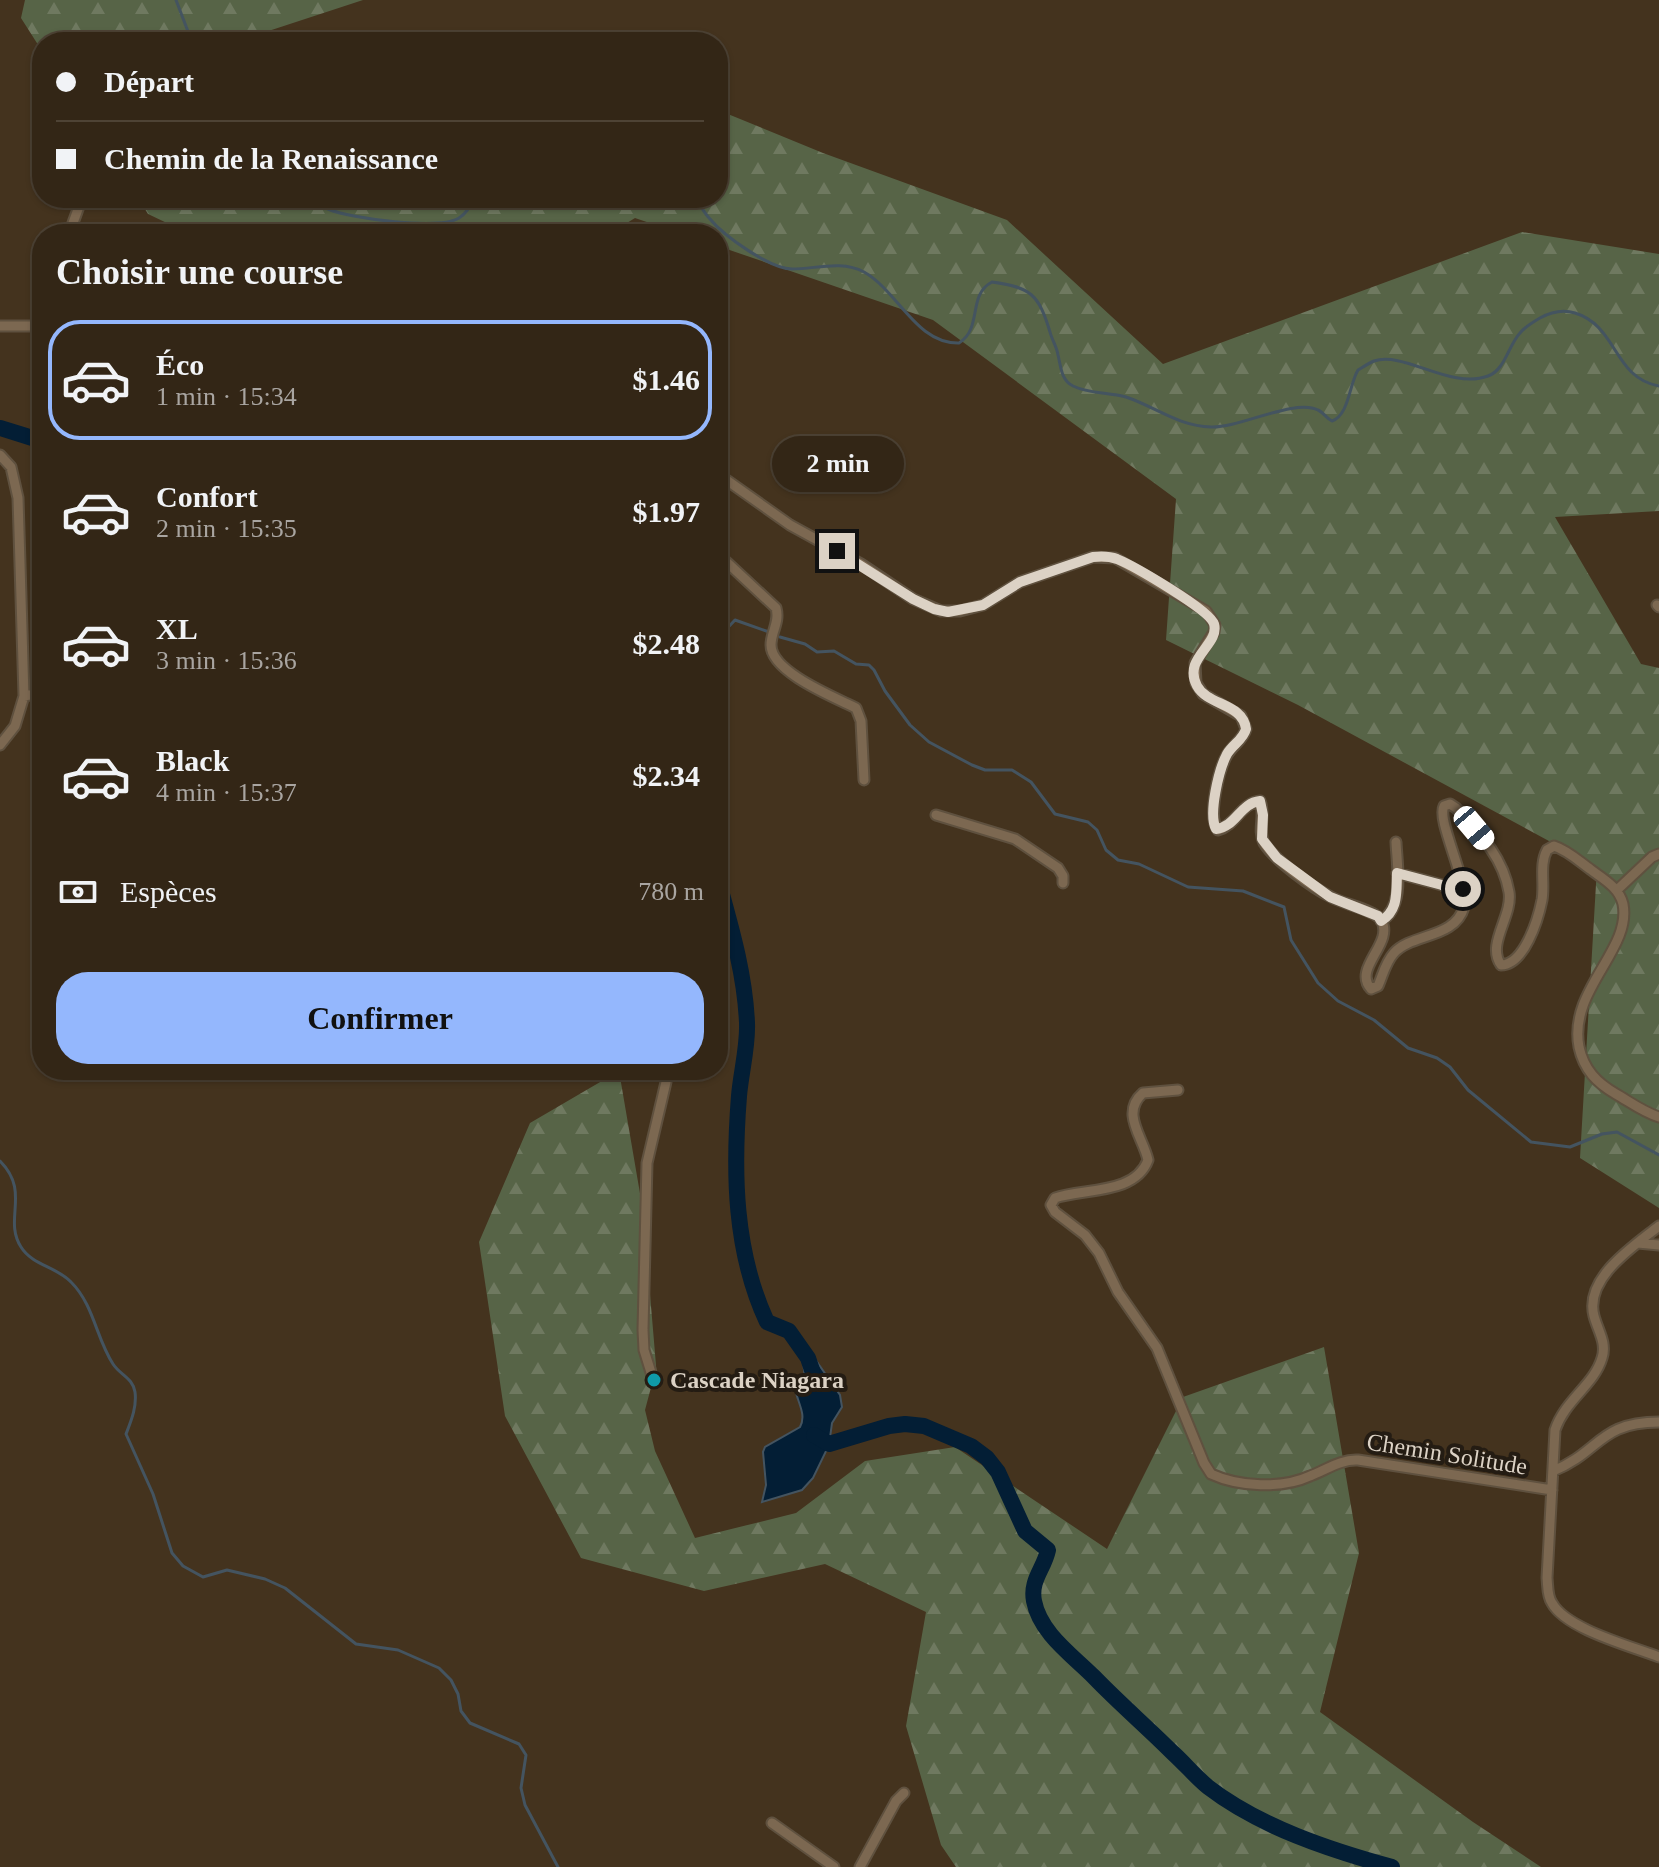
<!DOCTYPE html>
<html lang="fr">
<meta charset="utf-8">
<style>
:root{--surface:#332616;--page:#3e3223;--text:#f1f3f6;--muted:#a9a5a1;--line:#4e4335;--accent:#94b7fd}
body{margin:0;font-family:Georgia,serif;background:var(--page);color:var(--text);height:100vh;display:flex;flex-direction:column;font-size:30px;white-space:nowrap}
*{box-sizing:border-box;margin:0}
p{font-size:26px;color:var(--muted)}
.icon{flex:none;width:44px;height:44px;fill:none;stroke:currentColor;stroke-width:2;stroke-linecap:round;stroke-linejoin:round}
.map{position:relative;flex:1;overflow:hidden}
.details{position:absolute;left:32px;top:224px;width:696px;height:856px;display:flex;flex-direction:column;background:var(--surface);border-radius:32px;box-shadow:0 2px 6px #0004,0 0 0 2px var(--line)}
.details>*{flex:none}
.hud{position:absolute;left:32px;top:32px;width:696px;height:176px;border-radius:32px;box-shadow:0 2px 6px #0004,0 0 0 2px var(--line);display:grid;align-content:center;height:176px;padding:0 24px;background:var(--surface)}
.end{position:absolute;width:36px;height:36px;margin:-18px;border:10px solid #dcd2c5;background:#111;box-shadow:0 0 0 4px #111}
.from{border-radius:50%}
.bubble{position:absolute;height:56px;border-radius:28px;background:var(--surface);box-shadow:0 2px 6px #0004,0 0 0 2px var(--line);font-size:26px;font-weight:700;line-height:56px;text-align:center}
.car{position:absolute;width:24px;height:48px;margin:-24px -12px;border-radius:10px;box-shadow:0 0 6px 2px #0007;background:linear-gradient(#fff 24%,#345 0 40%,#fff 0 76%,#345 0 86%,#fff 0)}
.hud b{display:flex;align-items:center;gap:28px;height:76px;font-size:30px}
.hud b+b{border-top:2px solid var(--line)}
.hud i{width:20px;height:20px;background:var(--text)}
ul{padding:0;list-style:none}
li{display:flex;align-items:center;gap:24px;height:120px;margin:0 16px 12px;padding:0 8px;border:4px solid transparent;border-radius:32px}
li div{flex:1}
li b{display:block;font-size:30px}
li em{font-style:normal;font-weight:700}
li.selected{border-color:var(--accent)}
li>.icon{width:72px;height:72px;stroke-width:1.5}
h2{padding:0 24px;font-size:36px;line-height:96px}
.pay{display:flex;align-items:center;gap:20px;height:88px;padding:0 24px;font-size:30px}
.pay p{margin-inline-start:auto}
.primary-button{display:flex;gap:16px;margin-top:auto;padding:16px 24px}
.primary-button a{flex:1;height:92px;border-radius:32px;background:var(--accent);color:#111;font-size:32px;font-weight:700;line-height:92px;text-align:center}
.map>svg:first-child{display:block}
</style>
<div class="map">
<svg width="1659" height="1867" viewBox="0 0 1659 1867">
<defs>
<pattern id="forest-firs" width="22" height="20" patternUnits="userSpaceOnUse" patternTransform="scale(2)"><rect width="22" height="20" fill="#576447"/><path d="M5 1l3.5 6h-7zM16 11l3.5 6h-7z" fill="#6f7960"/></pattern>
</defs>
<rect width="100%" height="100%" fill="#44331e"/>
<path fill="url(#forest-firs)" d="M25 0H363L244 39 245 42H42V51L21 18Z
M718 110 823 153 1007 220 1163 364 1522 232 1659 254V511L1555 517 1641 664 1659 668V1208L1580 1158 1597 867 1298 705 1166 640 1176 499 933 320 718 246V234H682L635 218 609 234H190L148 214 138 198H718Z
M619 1071 643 1211 657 1377 653 1380 645 1410 655 1451 695 1538 796 1513 865 1461 955 1447 1107 1549 1183 1397 1324 1347 1359 1553 1320 1712 1473 1822 1541 1867H956L941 1845 906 1726 926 1612 825 1564 704 1591 581 1558 505 1416 479 1242 530 1123Z"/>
<path fill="#031e35" stroke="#445460" stroke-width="2" d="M808 1349 840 1395 842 1407 832 1423 829 1445 813 1478 802 1490 762 1502 766 1485 763 1452 765 1447 800 1427C807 1414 797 1402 795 1388L805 1378 802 1353Z"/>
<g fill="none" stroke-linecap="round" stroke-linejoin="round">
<path stroke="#445460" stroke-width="3" d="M176 0 192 42
M313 198C318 202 322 207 328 209 351 219 439 230 459 218 467 213 470 206 474 198
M696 198C700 205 704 213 710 219 724 236 770 269 792 269 816 269 841 260 864 272 898 291 916 344 959 343 983 328 967 295 992 282 1031 287 1039 295 1050 332 1052 340 1057 347 1058 355 1061 367 1061 380 1073 386 1089 394 1109 392 1126 397 1156 407 1178 426 1211 427 1240 428 1295 398 1318 410 1323 412 1326 418 1332 421 1349 415 1349 385 1358 370 1363 367 1369 363 1374 361 1405 351 1450 390 1488 376 1505 370 1508 346 1520 333 1525 327 1533 322 1540 318 1551 312 1562 309 1575 313 1618 326 1613 378 1659 386
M780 637 805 644 817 652 834 651 856 664 869 665 874 670 885 691 910 725 929 742 972 765 985 770H1012L1031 782 1055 814 1088 822 1097 830 1106 850 1118 860 1139 864 1188 887 1243 891 1284 907 1291 940 1318 983 1338 1001 1374 1020 1408 1048 1437 1058 1450 1067 1468 1090 1531 1142 1570 1147 1602 1134 1617 1132 1659 1155
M718 638 735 620 769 632
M0 1161C31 1192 3 1219 21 1247 32 1265 57 1267 71 1282 94 1305 96 1338 113 1364 120 1375 133 1378 135 1392 137 1407 131 1421 126 1434L153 1494 172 1553 183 1566 203 1577 227 1570 265 1579 285 1588 356 1644 398 1650 439 1668 451 1680 458 1694 461 1711 470 1723 519 1744 526 1755 521 1788 525 1805 558 1867"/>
<path stroke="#031e35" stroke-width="16" d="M0 428 42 441
M718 880C731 927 745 974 747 1023 748 1047 741 1072 739 1096 733 1172 734 1251 767 1322L789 1331 808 1358 812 1370
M814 1435 829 1444 889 1426 905 1424 924 1426 971 1446 987 1458 998 1472 1025 1531 1048 1550C1044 1569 1030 1580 1034 1601 1040 1633 1072 1655 1094 1677 1119 1703 1147 1727 1173 1753 1185 1764 1195 1776 1208 1787 1260 1827 1330 1850 1392 1867"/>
<defs>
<path id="minor" d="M69 234 82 198
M0 326H42
M0 455 11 467 18 498 24 696 15 726 0 745
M718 474 790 525 861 564 913 599 941 611H960L983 605 1020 582 1093 557 1115 558 1206 611 1210 617 1215 625 1214 632 1195 663 1196 683 1203 694 1241 716 1246 729C1243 740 1233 745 1227 755 1219 769 1207 817 1218 830 1236 825 1241 803 1260 801 1266 815 1257 829 1264 843 1274 860 1313 888 1331 897 1343 904 1375 910 1381 920 1395 943 1352 968 1371 989L1378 986C1383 975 1385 963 1394 953 1412 933 1455 939 1464 907 1470 884 1436 821 1444 806L1450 804 1456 808C1480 834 1503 857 1509 892 1513 916 1486 944 1501 965 1524 965 1538 920 1542 900 1545 883 1539 865 1547 850L1554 846C1567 850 1579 861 1590 869 1603 879 1619 887 1623 904 1632 950 1568 990 1579 1047 1584 1070 1597 1083 1616 1094 1630 1102 1643 1112 1659 1117
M718 554 776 608C780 622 771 632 771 645 771 672 834 697 856 708L861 721 864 780
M1657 605 1659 607
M24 696 42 693
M936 815 1015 839 1058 868 1063 876V883
M1397 873 1442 885 1465 897
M1617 890 1652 857 1659 854
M1381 921C1405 907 1397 866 1396 842
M1178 1090 1143 1093C1120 1113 1143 1137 1148 1160 1135 1195 1083 1188 1055 1198L1051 1205 1055 1212 1085 1235 1099 1253 1118 1292 1157 1348 1204 1463 1211 1474C1239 1487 1282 1489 1310 1476 1326 1470 1341 1459 1358 1460L1552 1490
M1659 1226C1634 1246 1584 1278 1594 1316 1598 1331 1607 1343 1602 1358 1594 1385 1565 1400 1555 1430L1547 1578C1548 1586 1547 1596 1552 1603 1566 1629 1631 1646 1659 1657
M1638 1243 1659 1245
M653 1379 644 1350 643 1330 647 1163 666 1082V1070
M1553 1471C1600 1452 1599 1422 1659 1422
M772 1823 834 1867
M860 1867 896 1801 904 1793"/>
</defs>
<use href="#minor" stroke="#5f513f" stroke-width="13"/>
<use href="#minor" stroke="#7c6851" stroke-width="9"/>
</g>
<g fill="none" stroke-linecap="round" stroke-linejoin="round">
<path stroke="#dcd2c5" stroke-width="10" d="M837 551 913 599 934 609 948 612 983 605 1020 582 1093 557C1102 556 1109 556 1117 559 1134 566 1210 610 1214 624 1220 645 1182 658 1197 686 1208 706 1243 703 1246 729 1243 740 1233 744 1227 754 1219 769 1208 814 1216 829 1236 827 1240 803 1260 801L1263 815 1262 839 1277 858 1330 897 1378 916 1381 921C1399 910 1396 892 1397 873L1442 885 1465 897 1463 889"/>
</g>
<circle fill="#0f9aa8" stroke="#241c13" stroke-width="3" cx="654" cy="1380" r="8"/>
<g text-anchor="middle" stroke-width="8" stroke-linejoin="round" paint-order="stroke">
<g font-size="24" font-weight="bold" fill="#dcd2c5" stroke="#241c13" text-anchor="start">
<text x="670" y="1388">Cascade Niagara</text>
</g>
<g font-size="24" fill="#dcd2c5" stroke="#241c13">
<text transform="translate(1447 1454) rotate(9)" y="8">Chemin Solitude</text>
</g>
</g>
</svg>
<i class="end from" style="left:1463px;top:889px"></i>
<i class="end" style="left:837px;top:551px"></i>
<div class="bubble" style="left:772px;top:436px;width:132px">2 min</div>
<i class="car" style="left:1474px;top:828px;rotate:140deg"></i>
<div class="hud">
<b><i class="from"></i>Départ</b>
<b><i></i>Chemin de la Renaissance</b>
</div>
<section class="details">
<h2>Choisir une course</h2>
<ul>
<li class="selected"><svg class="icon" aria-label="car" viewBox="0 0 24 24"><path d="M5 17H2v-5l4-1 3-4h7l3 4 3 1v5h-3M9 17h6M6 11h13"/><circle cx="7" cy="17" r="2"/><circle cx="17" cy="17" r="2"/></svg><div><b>Éco</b><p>1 min · 15:34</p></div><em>$1.46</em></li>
<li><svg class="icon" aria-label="car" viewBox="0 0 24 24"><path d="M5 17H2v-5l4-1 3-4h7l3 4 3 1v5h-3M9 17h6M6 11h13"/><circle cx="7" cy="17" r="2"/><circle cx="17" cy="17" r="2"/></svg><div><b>Confort</b><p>2 min · 15:35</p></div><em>$1.97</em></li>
<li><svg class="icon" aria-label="car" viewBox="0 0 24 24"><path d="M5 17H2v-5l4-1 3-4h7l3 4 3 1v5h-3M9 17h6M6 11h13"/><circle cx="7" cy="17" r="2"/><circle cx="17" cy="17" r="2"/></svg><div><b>XL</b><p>3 min · 15:36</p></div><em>$2.48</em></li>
<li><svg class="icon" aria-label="car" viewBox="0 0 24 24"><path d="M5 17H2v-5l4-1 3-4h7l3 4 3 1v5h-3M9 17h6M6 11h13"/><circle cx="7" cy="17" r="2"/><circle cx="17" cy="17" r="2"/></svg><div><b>Black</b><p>4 min · 15:37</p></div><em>$2.34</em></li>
</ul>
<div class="pay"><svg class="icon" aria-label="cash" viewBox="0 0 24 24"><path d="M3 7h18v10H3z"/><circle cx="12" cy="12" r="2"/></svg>Espèces<p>780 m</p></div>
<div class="primary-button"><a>Confirmer</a></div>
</section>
</div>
